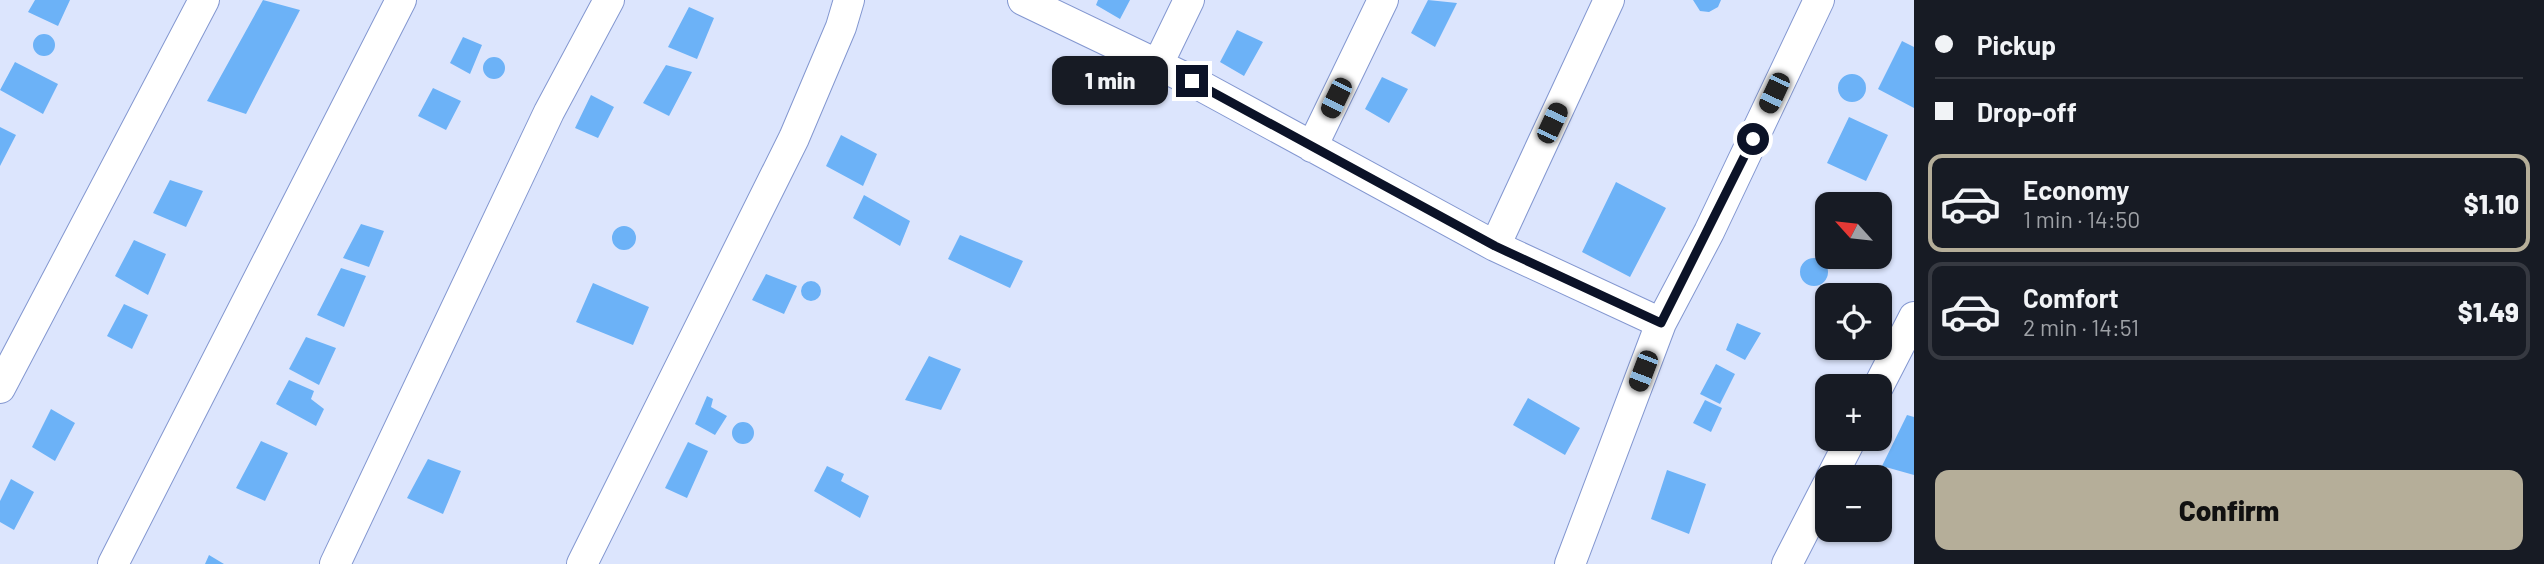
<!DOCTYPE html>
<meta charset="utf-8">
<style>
:root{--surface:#171b24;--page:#242831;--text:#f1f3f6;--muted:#9ea1a6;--line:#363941;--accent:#b5ae99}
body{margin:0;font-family:Barlow,sans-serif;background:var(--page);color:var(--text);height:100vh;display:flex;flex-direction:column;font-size:26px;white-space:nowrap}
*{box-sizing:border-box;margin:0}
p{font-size:23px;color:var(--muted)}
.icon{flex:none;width:38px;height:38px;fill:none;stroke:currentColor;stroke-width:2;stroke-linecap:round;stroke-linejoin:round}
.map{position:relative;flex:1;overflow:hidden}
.details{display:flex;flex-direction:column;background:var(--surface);width:630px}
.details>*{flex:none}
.banner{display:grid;align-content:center;height:154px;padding:0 21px;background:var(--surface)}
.needle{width:46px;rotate:297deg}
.tools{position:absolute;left:1815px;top:192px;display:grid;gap:14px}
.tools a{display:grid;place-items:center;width:77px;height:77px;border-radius:14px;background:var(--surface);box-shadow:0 2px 5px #0004;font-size:35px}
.end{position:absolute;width:32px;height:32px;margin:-16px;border:9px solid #0b1227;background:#fff;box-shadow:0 0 0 4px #fff}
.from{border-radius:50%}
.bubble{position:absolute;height:49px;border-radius:14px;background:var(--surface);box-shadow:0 2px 5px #0004;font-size:23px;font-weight:800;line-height:49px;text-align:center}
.car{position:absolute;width:21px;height:42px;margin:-21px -10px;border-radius:9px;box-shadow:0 0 5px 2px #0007;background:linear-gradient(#222 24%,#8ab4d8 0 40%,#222 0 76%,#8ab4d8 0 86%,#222 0)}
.banner b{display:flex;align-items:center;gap:24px;height:66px;font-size:26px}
.banner b+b{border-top:2px solid var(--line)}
.banner i{width:18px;height:18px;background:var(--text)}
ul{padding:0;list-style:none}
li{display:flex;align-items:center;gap:21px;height:98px;margin:0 14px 10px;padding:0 7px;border:4px solid var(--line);border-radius:14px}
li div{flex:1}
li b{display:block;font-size:26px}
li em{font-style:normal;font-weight:800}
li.on{border-color:var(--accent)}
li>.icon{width:63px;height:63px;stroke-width:1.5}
.cta{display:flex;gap:14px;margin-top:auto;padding:14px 21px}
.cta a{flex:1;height:80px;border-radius:14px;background:var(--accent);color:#111;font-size:28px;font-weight:800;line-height:80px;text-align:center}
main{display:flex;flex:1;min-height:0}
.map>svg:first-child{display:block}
</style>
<main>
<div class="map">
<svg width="1914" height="564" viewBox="0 0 1914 564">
<rect width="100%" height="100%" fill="#dce5fd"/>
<path fill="#6cb2f7" d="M35 0H70L58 26 28 12Z
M263 0 300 10 246 114 207 101Z
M1098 0H1130L1120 19 1096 5Z
M1428 0 1457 3 1435 47 1411 33Z
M1693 0H1721L1718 7 1709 12 1700 11Z
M689 7 714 18 697 59 668 47Z
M1237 30 1263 42 1244 76 1220 62Z
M33 45a11 11 0 1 1 22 0a11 11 0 1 1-22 0Z
M463 37 482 45 470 74 450 63Z
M1902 41 1914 47V108L1878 89Z
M483 68a11 11 0 1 1 22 0a11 11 0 1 1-22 0Z
M15 62 58 84 43 114 0 90Z
M666 65 692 72 669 116 643 103Z
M1838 88a14 14 0 1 1 28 0a14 14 0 1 1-28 0Z
M1382 77 1408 89 1389 123 1365 109Z
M433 88 461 101 446 130 418 116Z
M591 95 614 107 598 138 575 128Z
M1849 117 1888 135 1866 181 1827 163Z
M0 127 16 135 0 166Z
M841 135 877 154 863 186 826 166Z
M170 180 203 191 186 227 153 213Z
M1616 182 1666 208 1630 277 1582 252Z
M864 195 910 221 900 246 853 218Z
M361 224 384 231 369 267 343 258Z
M612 238a12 12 0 1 1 24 0a12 12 0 1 1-24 0Z
M960 235 1023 261 1010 288 948 259Z
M134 240 166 254 148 295 115 276Z
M1800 272a14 14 0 1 1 28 0a14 14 0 1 1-28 0Z
M341 268 366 276 344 327 317 315Z
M766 274 797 286 784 314 752 300Z
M801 291a10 10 0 1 1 20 0a10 10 0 1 1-20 0Z
M593 283 649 307 633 345 576 322Z
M124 304 148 315 132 349 107 336Z
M1737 323 1761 333 1745 360 1726 350Z
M306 337 336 348 319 385 289 369Z
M929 356 961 369 941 410 905 400Z
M1716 364 1735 374 1720 404 1700 394Z
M289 380 314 391 311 399 324 409 316 426 276 404Z
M707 396 713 399 711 407 727 416 715 435 695 424Z
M1528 398 1580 428 1565 455 1513 425Z
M1705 400 1722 408 1711 432 1693 423Z
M51 409 75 423 55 461 32 447Z
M1907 415 1914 417V475L1882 466Z
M732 433a11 11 0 1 1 22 0a11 11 0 1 1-22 0Z
M261 441 288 453 265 501 236 488Z
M688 442 708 451 687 498 665 488Z
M428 459 461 471 443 514 407 498Z
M827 466 844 474 841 481 869 496 860 518 814 491Z
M1667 470 1706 484 1689 534 1651 519Z
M11 479 34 492 14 530 0 522V501Z
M209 555 224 564H205Z"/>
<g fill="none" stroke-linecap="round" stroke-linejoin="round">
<defs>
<path id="minor" d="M1023 0 1192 81 1495 246 1661 323
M1158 64 1189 0
M1312 147 1383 0
M1495 246 1609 0
M1878 387 1914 317
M0 388 204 0
M1831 478 1851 439
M113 564 401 0
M335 564 549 112 609 0
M582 564 794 138 841 27 849 0
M1570 564 1661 323 1709 232 1819 0
M1787 564 1827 486"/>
</defs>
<use href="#minor" stroke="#8397d0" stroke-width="32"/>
<use href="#minor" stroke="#fff" stroke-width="30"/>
</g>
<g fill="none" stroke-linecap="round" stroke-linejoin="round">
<path stroke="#0b1227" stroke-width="9" d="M1192 81 1495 246 1661 323 1753 139"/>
</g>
</svg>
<div class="tools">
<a><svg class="needle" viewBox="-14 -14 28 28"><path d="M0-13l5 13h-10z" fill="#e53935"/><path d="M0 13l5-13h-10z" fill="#9ea1a6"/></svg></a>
<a><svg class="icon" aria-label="locate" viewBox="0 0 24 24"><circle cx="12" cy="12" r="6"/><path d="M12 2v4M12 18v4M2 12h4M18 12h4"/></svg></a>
<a>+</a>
<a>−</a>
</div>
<i class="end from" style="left:1753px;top:139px"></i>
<i class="end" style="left:1192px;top:81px"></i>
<div class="bubble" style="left:1052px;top:56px;width:116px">1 min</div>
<i class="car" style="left:1774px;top:93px;rotate:205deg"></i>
<i class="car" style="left:1336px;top:98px;rotate:206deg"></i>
<i class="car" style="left:1552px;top:123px;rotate:25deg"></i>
<i class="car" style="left:1643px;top:371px;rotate:201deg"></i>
</div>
<section class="details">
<div class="banner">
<b><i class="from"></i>Pickup</b>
<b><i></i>Drop-off</b>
</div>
<ul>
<li class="on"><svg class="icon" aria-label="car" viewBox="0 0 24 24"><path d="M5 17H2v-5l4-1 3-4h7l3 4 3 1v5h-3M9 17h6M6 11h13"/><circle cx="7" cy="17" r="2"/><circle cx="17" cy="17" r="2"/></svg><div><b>Economy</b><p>1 min · 14:50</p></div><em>$1.10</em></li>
<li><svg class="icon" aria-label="car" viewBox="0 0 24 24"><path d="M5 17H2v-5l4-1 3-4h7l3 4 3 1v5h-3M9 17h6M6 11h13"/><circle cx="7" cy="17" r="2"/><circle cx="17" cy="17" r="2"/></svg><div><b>Comfort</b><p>2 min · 14:51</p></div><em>$1.49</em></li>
</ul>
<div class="cta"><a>Confirm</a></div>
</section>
</main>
